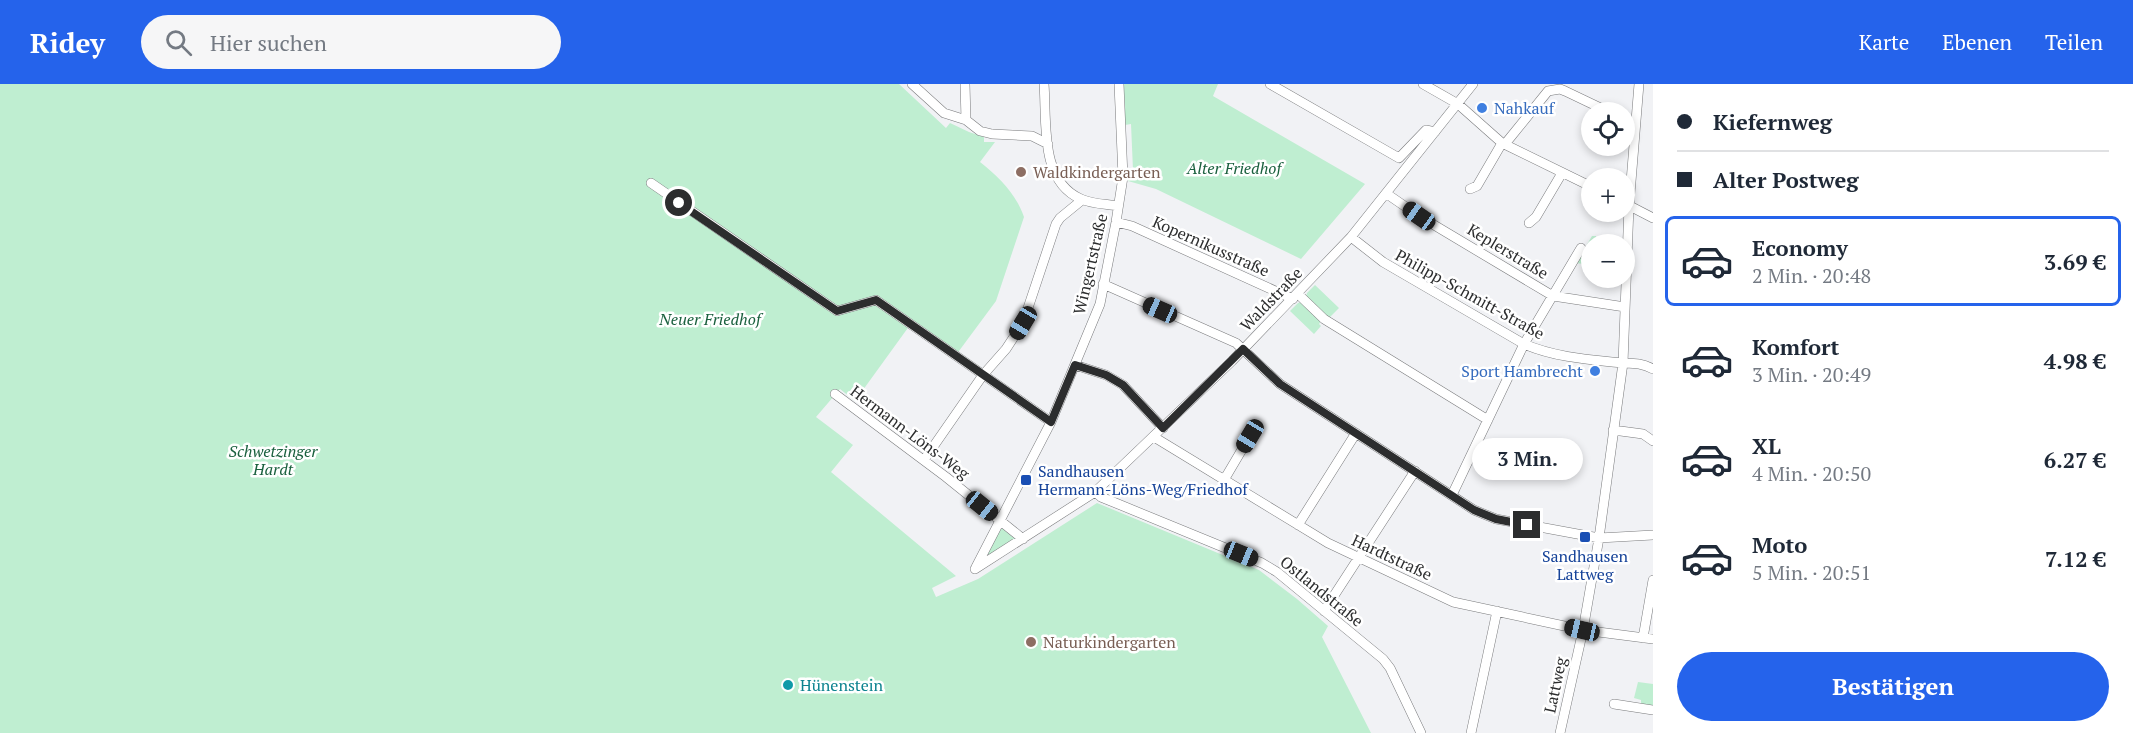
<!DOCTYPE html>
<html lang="de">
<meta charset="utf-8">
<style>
:root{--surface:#fff;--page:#f6f6f7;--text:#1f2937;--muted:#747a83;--line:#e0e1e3;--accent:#2563eb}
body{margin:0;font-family:"PT Serif",serif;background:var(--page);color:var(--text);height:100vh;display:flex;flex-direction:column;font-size:22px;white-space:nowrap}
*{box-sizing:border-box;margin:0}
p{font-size:20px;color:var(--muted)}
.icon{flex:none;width:33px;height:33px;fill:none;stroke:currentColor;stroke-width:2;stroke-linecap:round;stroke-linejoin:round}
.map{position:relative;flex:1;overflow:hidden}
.sheet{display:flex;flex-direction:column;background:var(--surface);width:480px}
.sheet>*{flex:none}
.hud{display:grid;align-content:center;height:132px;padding:0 24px;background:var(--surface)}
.controls{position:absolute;left:1581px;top:18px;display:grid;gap:12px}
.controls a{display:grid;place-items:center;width:54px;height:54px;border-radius:50%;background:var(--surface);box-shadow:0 3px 9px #0003;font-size:30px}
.end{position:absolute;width:27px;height:27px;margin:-14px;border:8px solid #2c2d2e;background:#fff;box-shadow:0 0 0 3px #fff}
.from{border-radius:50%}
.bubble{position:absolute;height:42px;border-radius:21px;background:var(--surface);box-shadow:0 3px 9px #0003;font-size:20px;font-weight:800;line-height:42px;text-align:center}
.car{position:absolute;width:18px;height:36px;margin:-18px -9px;border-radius:8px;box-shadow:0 0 4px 2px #0007;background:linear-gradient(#222 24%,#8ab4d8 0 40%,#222 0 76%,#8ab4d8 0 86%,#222 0)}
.hud b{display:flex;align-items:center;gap:21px;height:57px;font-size:22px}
.hud b+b{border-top:2px solid var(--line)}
.hud i{width:15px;height:15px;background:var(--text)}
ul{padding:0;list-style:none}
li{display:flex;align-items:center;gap:18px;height:90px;margin:0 12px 9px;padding:0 12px;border:3px solid transparent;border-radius:9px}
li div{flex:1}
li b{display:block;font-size:22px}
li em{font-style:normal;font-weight:800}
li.active{border-color:var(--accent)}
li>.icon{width:54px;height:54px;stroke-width:1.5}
.primary-button{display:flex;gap:12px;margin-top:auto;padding:12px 24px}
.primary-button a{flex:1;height:69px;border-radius:36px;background:var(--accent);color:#fff;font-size:24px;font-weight:800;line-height:69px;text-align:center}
header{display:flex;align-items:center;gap:36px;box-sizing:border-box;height:84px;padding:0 30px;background:var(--accent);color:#fff}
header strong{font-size:28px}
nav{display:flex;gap:33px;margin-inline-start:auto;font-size:21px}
.search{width:420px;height:54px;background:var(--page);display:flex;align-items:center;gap:15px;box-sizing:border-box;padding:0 21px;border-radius:33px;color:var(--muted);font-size:22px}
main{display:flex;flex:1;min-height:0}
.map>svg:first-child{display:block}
</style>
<header>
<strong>Ridey</strong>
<div class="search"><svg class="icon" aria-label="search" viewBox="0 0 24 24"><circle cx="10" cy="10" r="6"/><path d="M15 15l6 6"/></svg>Hier suchen</div>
<nav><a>Karte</a><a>Ebenen</a><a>Teilen</a></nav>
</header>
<main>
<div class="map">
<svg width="1653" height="649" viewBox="0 0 1653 649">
<rect width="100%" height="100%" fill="#f1f2f5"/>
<path fill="#bfeed1" d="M0 0H899L946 44 950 39 969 48 984 53V58H995L980 78C999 93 1016 110 1024 133L996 217 956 271 910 241 855 317 840 305 816 333 853 361 831 388 956 492 932 504 936 513 978 495 1097 419 1259 486 1297 515 1328 542 1322 553 1371 649H0Z
M1124 0H1218L1213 12 1365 100 1301 175 1156 105 1128 97 1127 87 1133 86 1131 40 1125 41Z
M1592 152H1596V160H1592L1591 181 1576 179Z
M1315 201 1339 224 1329 234 1306 213 1307 209Z
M1302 218 1321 237 1319 240 1321 242 1314 250 1290 227 1298 219Z
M1001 445H1003L1015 455 982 477Z
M1638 598 1653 600V623L1641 621V616L1634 614Z"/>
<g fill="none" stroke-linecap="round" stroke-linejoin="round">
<defs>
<path id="minor" d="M912 0 944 29 966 36 980 47 992 50 1032 52 1048 60
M965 0 966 36
M1044 0C1047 37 1039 97 1081 115 1092 120 1106 120 1118 122
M1270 0 1399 74 1426 46 1435 48
M1423 0 1458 20 1502 59 1592 103
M1505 60 1548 7 1560 5 1565 7 1609 28
M651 99 837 227 876 216 1051 338
M1470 105 1477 102 1502 59
M1387 110 1419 132 1553 212 1625 223
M1626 120 1653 134
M1116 138 1132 142 1293 215
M1529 139 1536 133 1562 89
M1351 153 1383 178 1524 260C1552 272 1582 275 1612 278 1627 280 1639 277 1653 285
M1103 200 1236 259 1280 300 1474 426 1496 435 1599 454 1653 451
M1298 210 1324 235 1488 336
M1075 281 1106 291 1123 301 1163 344
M835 310 946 393 1023 455
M1613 346 1643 350 1653 357
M1154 353 1328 459 1453 518 1583 546 1653 555
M924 376 983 291 1006 265 1023 239 1056 140 1060 134 1082 116
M1224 396 1250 352 1251 347
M1095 408 1101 413 1262 479 1277 488 1383 575 1390 584 1421 649
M1452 411 1524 260 1581 164
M1298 441 1356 349
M976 483 1051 338 1100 220 1116 138 1123 93 1119 0
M975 485 1095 408 1232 277 1351 153 1473 0
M1324 527 1415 387
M1643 554 1653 496
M1614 620 1653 626
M1471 649 1497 527
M1560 649 1583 546 1599 454 1623 279 1629 122 1639 0"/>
</defs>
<use href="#minor" stroke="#797a7c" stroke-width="10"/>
<use href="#minor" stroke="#fff" stroke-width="9"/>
</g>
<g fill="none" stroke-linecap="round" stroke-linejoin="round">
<path stroke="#2c2d2e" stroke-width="8" d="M679 119 837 227 876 216 1051 338 1075 281 1106 291 1123 301 1163 344 1243 265 1280 300 1474 426 1496 435 1527 441"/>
</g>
<g fill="#3f7fe0" stroke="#fff" stroke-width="2">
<circle cx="1482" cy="24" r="6"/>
<circle cx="1595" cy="287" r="6"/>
</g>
<g fill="#8d6e63" stroke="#fff" stroke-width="2">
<circle cx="1021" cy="88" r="6"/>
<circle cx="1031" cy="558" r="6"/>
</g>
<g fill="#1a4fb4" stroke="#fff" stroke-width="2">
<rect x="1020" y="390" width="12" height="12" rx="3"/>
<rect x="1579" y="447" width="12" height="12" rx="3"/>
</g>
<circle fill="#0f9aa8" stroke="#fff" stroke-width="2" cx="788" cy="601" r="6"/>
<g text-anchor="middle" stroke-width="5" stroke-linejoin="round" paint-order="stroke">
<g font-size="16" fill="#366cbe" stroke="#fff" text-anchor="start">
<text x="1494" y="30">Nahkauf</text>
<text x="1583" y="293" text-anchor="end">Sport Hambrecht</text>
</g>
<g font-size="16" font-style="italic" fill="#1a603e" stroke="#fff">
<text x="1234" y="90">Alter Friedhof</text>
<text x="710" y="241">Neuer Friedhof</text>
<text x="273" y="373">Schwetzinger<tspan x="273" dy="18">Hardt</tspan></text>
</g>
<g font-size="16" fill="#785e54" stroke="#fff" text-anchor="start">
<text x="1033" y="94">Waldkindergarten</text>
<text x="1043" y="564">Naturkindergarten</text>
</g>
<g font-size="16" fill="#2c2d2e" stroke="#fff">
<text transform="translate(1211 162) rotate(24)" y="6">Kopernikusstraße</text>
<text transform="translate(1508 167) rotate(31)" y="6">Keplerstraße</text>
<text transform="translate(1090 180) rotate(-77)" y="6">Wingertstraße</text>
<text transform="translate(1470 210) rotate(29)" y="6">Philipp-Schmitt-Straße</text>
<text transform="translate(1271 215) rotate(-46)" y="6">Waldstraße</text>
<text transform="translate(910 348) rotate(37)" y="6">Hermann-Löns-Weg</text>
<text transform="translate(1392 473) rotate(25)" y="6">Hardtstraße</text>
<text transform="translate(1322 507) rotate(39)" y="6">Ostlandstraße</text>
<text transform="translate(1555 601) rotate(-78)" y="6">Lattweg</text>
</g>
<g font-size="16" fill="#164399" stroke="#fff" text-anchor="start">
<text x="1038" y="393">Sandhausen<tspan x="1038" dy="18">Hermann-Löns-Weg/Friedhof</tspan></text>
<text x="1585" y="478" text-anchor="middle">Sandhausen<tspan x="1585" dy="18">Lattweg</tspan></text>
</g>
<g font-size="16" fill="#0d838f" stroke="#fff" text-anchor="start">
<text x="800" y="607">Hünenstein</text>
</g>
</g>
</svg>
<div class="controls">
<a><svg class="icon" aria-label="locate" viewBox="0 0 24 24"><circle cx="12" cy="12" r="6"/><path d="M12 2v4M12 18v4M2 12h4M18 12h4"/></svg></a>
<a>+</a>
<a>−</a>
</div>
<i class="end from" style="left:679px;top:119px"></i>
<i class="end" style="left:1527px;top:441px"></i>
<div class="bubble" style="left:1472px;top:354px;width:111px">3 Min.</div>
<i class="car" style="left:1419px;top:132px;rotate:305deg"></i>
<i class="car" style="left:1160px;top:226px;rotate:294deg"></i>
<i class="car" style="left:1023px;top:239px;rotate:211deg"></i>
<i class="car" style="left:1250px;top:352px;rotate:211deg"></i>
<i class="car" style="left:982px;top:422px;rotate:129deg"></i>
<i class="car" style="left:1241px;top:470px;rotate:112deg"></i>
<i class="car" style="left:1582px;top:546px;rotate:283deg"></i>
</div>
<section class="sheet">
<div class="hud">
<b><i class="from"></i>Kiefernweg</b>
<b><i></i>Alter Postweg</b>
</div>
<ul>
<li class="active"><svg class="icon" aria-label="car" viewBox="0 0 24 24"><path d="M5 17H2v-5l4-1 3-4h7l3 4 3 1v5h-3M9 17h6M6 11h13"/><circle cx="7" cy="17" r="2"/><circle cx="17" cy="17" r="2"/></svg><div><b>Economy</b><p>2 Min. · 20:48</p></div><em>3.69 €</em></li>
<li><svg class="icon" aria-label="car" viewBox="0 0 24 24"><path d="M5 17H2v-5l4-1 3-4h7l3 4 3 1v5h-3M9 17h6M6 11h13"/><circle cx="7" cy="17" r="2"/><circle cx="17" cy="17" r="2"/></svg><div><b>Komfort</b><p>3 Min. · 20:49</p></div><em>4.98 €</em></li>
<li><svg class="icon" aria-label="car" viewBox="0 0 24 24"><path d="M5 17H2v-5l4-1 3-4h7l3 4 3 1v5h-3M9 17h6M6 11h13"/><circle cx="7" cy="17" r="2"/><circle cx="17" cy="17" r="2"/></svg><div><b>XL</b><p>4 Min. · 20:50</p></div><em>6.27 €</em></li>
<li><svg class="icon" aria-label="car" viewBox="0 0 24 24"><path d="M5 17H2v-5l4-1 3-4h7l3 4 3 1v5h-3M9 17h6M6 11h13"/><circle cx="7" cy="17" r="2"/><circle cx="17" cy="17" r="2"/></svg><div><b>Moto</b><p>5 Min. · 20:51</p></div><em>7.12 €</em></li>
</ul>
<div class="primary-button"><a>Bestätigen</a></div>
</section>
</main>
